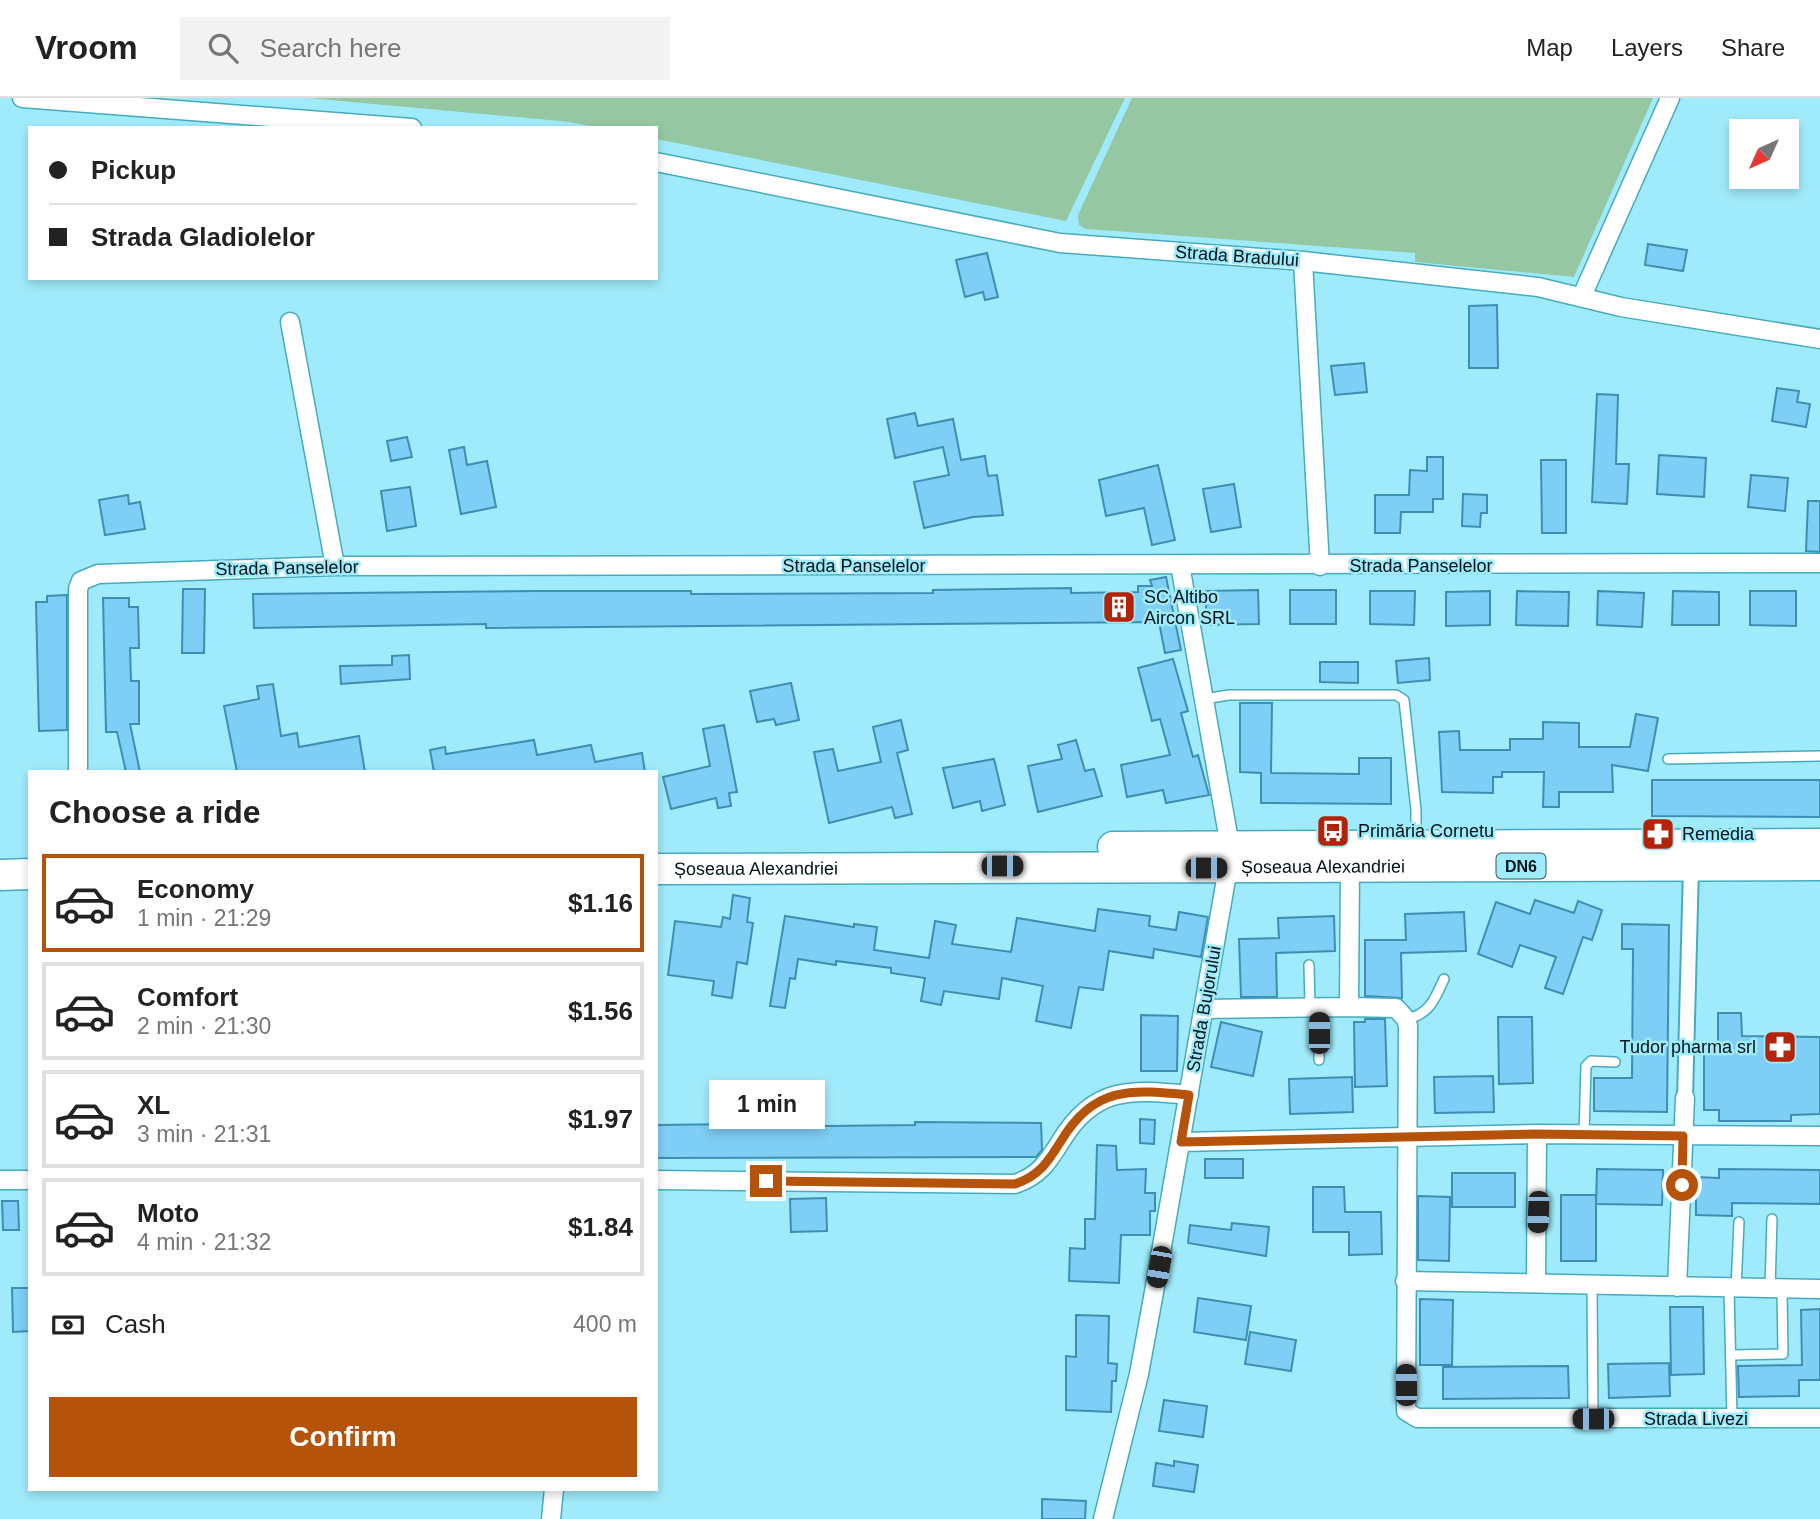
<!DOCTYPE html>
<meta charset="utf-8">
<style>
:root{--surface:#fff;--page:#f2f2f2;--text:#222;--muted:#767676;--line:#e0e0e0;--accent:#b45309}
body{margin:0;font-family:Helvetica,sans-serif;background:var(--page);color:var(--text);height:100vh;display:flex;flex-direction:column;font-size:26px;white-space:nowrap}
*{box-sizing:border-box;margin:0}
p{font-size:23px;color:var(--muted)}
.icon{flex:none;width:38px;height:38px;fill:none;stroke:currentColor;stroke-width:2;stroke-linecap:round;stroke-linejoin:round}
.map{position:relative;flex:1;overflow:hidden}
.drawer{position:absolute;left:28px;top:672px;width:630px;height:721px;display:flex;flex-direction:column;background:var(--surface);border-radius:0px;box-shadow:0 4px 10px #0003}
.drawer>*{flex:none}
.guide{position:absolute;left:28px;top:28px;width:630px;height:154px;border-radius:0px;box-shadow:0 4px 10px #0003;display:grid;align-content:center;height:154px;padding:0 21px;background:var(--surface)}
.needle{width:46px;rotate:225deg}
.fabs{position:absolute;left:1729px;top:21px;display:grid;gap:14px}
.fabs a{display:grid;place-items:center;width:70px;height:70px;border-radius:0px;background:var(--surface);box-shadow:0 4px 10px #0003;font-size:35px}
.end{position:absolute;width:32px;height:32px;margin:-16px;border:9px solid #b45309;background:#fff;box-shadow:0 0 0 4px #fff}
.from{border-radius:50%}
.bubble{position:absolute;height:49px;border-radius:0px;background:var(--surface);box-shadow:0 4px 10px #0003;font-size:23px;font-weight:700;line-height:49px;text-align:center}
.car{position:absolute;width:21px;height:42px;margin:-21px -10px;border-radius:9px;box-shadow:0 0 5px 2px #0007;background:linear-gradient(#222 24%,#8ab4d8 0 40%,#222 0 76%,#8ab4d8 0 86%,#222 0)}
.guide b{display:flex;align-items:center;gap:24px;height:66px;font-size:26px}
.guide b+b{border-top:2px solid var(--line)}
.guide i{width:18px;height:18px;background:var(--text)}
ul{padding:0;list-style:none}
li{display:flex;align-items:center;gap:21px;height:98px;margin:0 14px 10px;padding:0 7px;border:4px solid var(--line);border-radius:0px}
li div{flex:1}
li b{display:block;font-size:26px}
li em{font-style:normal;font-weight:700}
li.selected{border-color:var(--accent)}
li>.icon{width:63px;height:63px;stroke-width:1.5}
h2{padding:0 21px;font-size:32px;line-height:84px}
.pay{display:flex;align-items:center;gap:18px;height:77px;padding:0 21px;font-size:26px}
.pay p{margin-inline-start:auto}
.primary-button{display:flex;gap:14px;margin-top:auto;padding:14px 21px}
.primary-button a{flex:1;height:80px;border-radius:0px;background:var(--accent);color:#fff;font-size:28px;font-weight:700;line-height:80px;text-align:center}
header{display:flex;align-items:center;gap:42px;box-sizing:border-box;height:98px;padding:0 35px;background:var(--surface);border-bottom:2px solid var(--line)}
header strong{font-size:33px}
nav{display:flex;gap:38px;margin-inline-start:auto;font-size:24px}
.search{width:490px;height:63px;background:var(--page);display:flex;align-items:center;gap:18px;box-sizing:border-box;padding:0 24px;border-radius:0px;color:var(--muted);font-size:26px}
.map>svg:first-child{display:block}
</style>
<header>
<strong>Vroom</strong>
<div class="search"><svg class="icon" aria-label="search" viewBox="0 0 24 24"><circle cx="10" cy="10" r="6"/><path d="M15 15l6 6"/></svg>Search here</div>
<nav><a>Map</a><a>Layers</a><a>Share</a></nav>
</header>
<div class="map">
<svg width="1820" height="1421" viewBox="0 0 1820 1421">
<rect width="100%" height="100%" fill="#a0ebfb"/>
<path fill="#95c8a2" d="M308 0H1125L1066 123 656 41V30H599L570 24Z
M1132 0H1653L1574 179 1415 164V155L1086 131 1079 127 1078 117Z"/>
<path fill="#7ecef6" stroke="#3e8eb4" stroke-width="2" d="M1648 146 1687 152 1683 173 1645 167Z
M987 155 998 199 985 202 983 194 965 199 956 162Z
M1497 207 1498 270H1469V208Z
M1364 265 1367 294 1335 297 1331 268Z
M1777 290 1799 293 1797 304 1810 306 1806 329 1772 323Z
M1597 296 1618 297 1616 366H1629L1627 406 1592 404Z
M915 315 918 328 953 321 961 362 985 358 988 378 997 377 1003 417 973 419 924 430 914 384 949 377 943 349 895 360 887 321Z
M407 339 412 359 391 363 387 343Z
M464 349 467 367 487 363 496 409 461 416 449 352Z
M1659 357 1706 360 1704 399 1657 396Z
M1427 359H1443V401H1433V414H1401L1400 435H1375V397H1409L1410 372 1427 373Z
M1541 362H1566V435H1542Z
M1158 367 1175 442 1152 447 1144 410 1106 418 1099 382Z
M1751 377 1788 380 1785 413 1748 409Z
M1234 386 1241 429 1211 434 1203 391Z
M410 389 416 428 387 433 381 393Z
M1463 396 1487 397V415H1481L1480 429 1462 428Z
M128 397 129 406 140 404 145 431 105 437 99 402Z
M1808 403H1820V454L1806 453Z
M1166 479 1181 552 1165 555 1159 524 486 530V526L254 530 253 496 539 493H691V496L933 495V492L1071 490V495L1138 494V488H1152L1150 482Z
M183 491H205L204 555H182Z
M1258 492 1259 526 1206 527V493Z
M1290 492H1336V526H1290Z
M1370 493H1415L1414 527 1370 526Z
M1490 493V527L1446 528V494Z
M1517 493 1569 494 1568 528 1516 527Z
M1598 493 1644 495 1642 529 1597 527Z
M1673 493 1719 494V527H1672Z
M1750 493H1796V528L1750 527Z
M67 497V632L39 633 36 504H47V498Z
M103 500H129V509H138L139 550H130L131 583H139V626H130L140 674H126L117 634H106Z
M409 557 410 581 341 586 340 568 392 567V558Z
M1429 560 1430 582 1398 585 1396 563Z
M1173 561 1188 613 1181 615 1193 659 1198 657 1209 697 1166 705 1163 692 1127 699 1121 667 1170 657 1160 621 1152 623 1138 570Z
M1320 564H1358V585L1320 584Z
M791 585 799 622 776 627 774 621 757 624 750 593Z
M273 586 281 638 297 635 299 649 359 638 365 674H237L224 608 259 601 257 588Z
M1240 605H1272L1271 675 1359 676V660H1391V706L1261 705V675L1240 674Z
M1636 616 1658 620 1648 673 1612 667 1613 694H1559V709H1543L1544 674H1502V679H1493V695L1442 694 1439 634 1459 633 1460 652H1510V641H1543V624L1579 625V649H1630Z
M901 622 908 652 897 655 912 716 895 720 892 709 829 725 814 654 833 651 838 673 881 664 873 629Z
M724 627 737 694 729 695 731 708 718 710 716 700 671 711 663 679 710 668 703 631Z
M534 642 537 657 591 647 595 664 642 655 645 674H434L430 652 445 649 446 656Z
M1076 642 1085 673 1094 671 1102 698 1038 714 1028 668 1062 661 1058 647Z
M994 661 1005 707 982 713 980 703 953 710 943 670Z
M1652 682H1820V719L1652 718Z
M733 797 750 800 747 824 753 825 747 866 737 864 732 900 712 897 714 883 668 877 675 823 721 829 723 819 730 821Z
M1535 802 1574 815 1578 803 1602 812 1592 842 1583 839 1563 896 1545 890 1556 859 1520 847 1512 869 1478 856 1496 804 1530 816Z
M1098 811 1150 818 1149 828 1176 832 1179 814 1208 819 1201 859 1154 851 1153 860 1109 853 1103 892 1079 889 1071 930 1036 923 1043 888 1002 880 999 901 944 893 941 907 921 903 925 880 891 875V870L836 863V867L798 861 795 881 790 880 785 910 770 908 785 818 854 829V826L877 829 874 852 929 860 935 823 956 827 952 846 1011 854 1017 820 1095 833Z
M1464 814 1466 853 1401 855 1402 900 1365 898V842H1406L1405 816Z
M1334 818 1335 853 1276 855 1277 899H1241L1239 841 1279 840 1278 820Z
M1622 826 1669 827 1667 1014 1594 1013V980H1632L1633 851H1622Z
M1718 915H1741L1742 938 1820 939V1016L1791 1017V1023H1719V1012H1704V946H1718Z
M1141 917 1178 918 1177 973H1141Z
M1498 919H1532L1533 985 1499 986Z
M1365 921H1385L1387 988 1355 989 1354 924H1365Z
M1221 924 1262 934 1253 978 1211 969Z
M1493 978 1494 1014 1435 1015 1434 979Z
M1352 979 1353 1014 1290 1016 1289 981Z
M1140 1021 1155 1022 1154 1046 1140 1045Z
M915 1024 1041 1025 1042 1052 1036 1059 656 1060V1027L742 1026V1029L915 1027Z
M1097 1047 1116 1048 1117 1072 1146 1071 1145 1095H1155V1113H1150V1137H1121L1119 1185 1069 1183 1070 1150 1085 1151V1121H1095Z
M1205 1061H1243V1080H1205Z
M1597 1071 1663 1072 1662 1107 1596 1106Z
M1719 1071 1820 1072V1106L1732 1105V1118L1696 1117V1079L1719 1080Z
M1452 1075H1515V1109H1452Z
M1313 1089H1344L1345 1114H1381L1382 1156 1349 1157V1134H1313Z
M1561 1097H1596V1163H1561Z
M1418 1098 1450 1099 1449 1163 1418 1162Z
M826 1100 827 1133 791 1134 790 1101Z
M2 1103H18L19 1132H3Z
M1232 1125 1269 1129 1266 1158 1188 1145 1190 1127 1231 1132Z
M12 1190H30V1233L13 1234Z
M1198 1200 1251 1208 1246 1242 1194 1234Z
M1420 1201 1453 1202 1452 1267H1420Z
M1670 1209H1703L1704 1276 1671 1277Z
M1820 1211V1282H1799V1298L1739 1299 1738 1268 1802 1267 1801 1212Z
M1076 1217 1109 1218 1108 1265 1117 1266 1116 1283H1112L1111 1314 1066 1312V1258L1076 1259Z
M1250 1234 1296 1242 1291 1273 1245 1266Z
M1669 1265 1670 1298 1609 1300 1608 1266Z
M1568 1268 1569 1300 1443 1301V1269Z
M1164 1302 1207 1308 1203 1339 1159 1333Z
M1174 1363 1198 1367 1194 1394 1153 1388 1156 1365 1174 1368Z
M1042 1401 1086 1403 1085 1421H1042Z"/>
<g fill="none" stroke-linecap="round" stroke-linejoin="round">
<defs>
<path id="service" d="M1204 601 1229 597H1396L1404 602 1416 712V744
M1668 661 1820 658
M1309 867 1310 908
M1319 908V962
M1406 921C1429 917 1435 901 1444 881
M1584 1036 1586 968 1591 963 1615 964
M1592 1186 1593 1321
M1729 1190 1732 1320
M1736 1191 1739 1124
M1770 1191 1772 1121
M1733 1257 1783 1256 1782 1191"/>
<path id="pedestrian" d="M1685 1000 1691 769"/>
<path id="minor" d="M22 0 412 30
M656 64 1060 145 1303 163 1538 189 1621 209 1820 241
M1303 163 1320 468
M1582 198 1670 0
M290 224 335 468
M1180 467 1230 748
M78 674V491L81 483 98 476 335 468 1820 465
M1349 909 1396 910 1406 921 1408 928 1406 1313 1417 1320H1820
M1205 911 1349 909 1350 768
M1181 1044 1537 1036 1820 1038
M0 1082H30
M656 1082 1015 1086C1039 1078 1048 1064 1061 1043 1094 988 1132 991 1189 997
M1405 1183 1820 1191
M1536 1184 1537 1036
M1677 1189 1685 1000
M551 1421 554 1391
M1103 1421 1139 1276 1154 1194 1228 770"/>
<g id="trunk">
<path d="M1113 749 1820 746"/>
<path id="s1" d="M656 771 1820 767"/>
<path d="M0 777 30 776"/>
</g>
</defs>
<use href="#service" stroke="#45abbe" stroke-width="12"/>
<use href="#pedestrian" stroke="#45abbe" stroke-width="18"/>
<use href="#minor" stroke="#45abbe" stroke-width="21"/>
<use href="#trunk" stroke="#45abbe" stroke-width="33"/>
<use href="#service" stroke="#fff" stroke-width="9"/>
<use href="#pedestrian" stroke="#fff" stroke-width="14"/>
<use href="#minor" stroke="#fff" stroke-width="18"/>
<use href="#trunk" stroke="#fff" stroke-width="30"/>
</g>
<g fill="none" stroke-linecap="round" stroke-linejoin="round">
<path stroke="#b45309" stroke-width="9" d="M766 1083 1015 1086C1039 1078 1048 1064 1061 1043 1094 988 1131 991 1189 997L1181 1044 1537 1036 1683 1038 1682 1087"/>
</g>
<defs>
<symbol id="building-square" viewBox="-11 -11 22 22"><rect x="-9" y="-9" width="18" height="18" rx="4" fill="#b1240a" stroke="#a0ebfb"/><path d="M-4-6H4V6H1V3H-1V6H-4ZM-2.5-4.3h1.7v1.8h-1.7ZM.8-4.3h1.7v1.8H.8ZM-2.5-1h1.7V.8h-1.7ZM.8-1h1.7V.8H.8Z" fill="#fff"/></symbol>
<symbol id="bus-square" viewBox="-11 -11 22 22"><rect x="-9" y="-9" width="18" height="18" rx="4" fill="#b1240a" stroke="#a0ebfb"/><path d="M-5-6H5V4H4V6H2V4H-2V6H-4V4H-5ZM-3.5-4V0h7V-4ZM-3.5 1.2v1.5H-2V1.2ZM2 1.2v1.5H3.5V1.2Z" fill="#fff"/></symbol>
<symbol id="pharmacy-square" viewBox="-11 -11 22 22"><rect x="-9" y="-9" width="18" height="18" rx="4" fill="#b1240a" stroke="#a0ebfb"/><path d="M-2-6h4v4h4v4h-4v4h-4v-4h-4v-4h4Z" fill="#fff"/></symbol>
</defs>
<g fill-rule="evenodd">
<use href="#building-square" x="1100" y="490" width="38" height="38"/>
<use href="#bus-square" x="1314" y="714" width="38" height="38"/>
<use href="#pharmacy-square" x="1639" y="717" width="38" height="38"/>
<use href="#pharmacy-square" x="1761" y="930" width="38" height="38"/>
</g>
<g text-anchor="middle" stroke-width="5" stroke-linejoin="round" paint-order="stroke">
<rect fill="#a0ebfb" stroke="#31545b" stroke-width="2" x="1496.5" y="755.5" width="49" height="25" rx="5"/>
<g font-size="16" font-weight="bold" fill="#011317">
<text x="1521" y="774">DN6</text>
</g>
<g font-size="18" fill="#011317" stroke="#a0ebfb">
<text transform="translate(1237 158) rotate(4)" y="6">Strada Bradului</text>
<text x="854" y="474">Strada Panselelor</text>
<text x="1421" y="474">Strada Panselelor</text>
<text transform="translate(287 470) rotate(-1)" y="6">Strada Panselelor</text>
<text dy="6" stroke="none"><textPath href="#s1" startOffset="667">Șoseaua Alexandriei</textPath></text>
<text dy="6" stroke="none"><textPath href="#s1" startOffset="100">Șoseaua Alexandriei</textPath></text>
<text transform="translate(1204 911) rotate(-80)" y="6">Strada Bujorului</text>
<text x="1696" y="1327">Strada Livezi</text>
</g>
<g font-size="18" fill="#011317" stroke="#a0ebfb" text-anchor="start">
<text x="1144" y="505">SC Altibo<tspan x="1144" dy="21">Aircon SRL</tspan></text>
<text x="1358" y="739">Primăria Cornetu</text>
<text x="1682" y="742">Remedia</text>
<text x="1756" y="955" text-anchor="end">Tudor pharma srl</text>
</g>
</g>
</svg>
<div class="fabs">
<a><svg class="needle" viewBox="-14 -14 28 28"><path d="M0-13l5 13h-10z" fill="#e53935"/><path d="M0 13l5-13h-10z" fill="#767676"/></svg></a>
</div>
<i class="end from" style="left:1682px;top:1087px"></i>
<i class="end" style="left:766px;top:1083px"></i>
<div class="bubble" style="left:709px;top:982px;width:116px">1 min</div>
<i class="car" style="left:1002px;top:768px;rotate:90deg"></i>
<i class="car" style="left:1206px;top:770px;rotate:90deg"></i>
<i class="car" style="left:1319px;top:935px;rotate:0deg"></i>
<i class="car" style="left:1538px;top:1114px;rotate:182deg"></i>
<i class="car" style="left:1159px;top:1169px;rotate:190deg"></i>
<i class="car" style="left:1406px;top:1287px;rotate:359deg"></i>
<i class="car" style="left:1593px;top:1321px;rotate:270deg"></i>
<div class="guide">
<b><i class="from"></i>Pickup</b>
<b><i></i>Strada Gladiolelor</b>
</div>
<section class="drawer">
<h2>Choose a ride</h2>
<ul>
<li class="selected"><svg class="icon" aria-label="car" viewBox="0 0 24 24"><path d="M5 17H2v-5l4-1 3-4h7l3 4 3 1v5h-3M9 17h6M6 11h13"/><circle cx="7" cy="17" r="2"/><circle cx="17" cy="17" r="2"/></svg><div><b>Economy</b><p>1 min · 21:29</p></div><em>$1.16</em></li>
<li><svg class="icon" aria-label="car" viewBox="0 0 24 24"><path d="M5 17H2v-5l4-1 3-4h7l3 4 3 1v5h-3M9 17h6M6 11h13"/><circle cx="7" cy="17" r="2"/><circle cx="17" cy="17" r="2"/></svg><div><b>Comfort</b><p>2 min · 21:30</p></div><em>$1.56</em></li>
<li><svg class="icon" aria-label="car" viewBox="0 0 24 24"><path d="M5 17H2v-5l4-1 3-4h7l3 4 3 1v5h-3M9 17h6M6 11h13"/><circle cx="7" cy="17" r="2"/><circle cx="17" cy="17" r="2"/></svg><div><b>XL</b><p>3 min · 21:31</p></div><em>$1.97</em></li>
<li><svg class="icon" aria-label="car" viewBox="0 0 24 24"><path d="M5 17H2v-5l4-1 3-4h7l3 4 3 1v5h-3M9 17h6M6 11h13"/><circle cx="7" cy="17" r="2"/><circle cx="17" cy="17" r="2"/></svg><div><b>Moto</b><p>4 min · 21:32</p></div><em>$1.84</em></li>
</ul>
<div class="pay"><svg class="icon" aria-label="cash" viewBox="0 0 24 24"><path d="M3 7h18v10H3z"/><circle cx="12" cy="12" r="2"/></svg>Cash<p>400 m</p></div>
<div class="primary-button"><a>Confirm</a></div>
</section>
</div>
